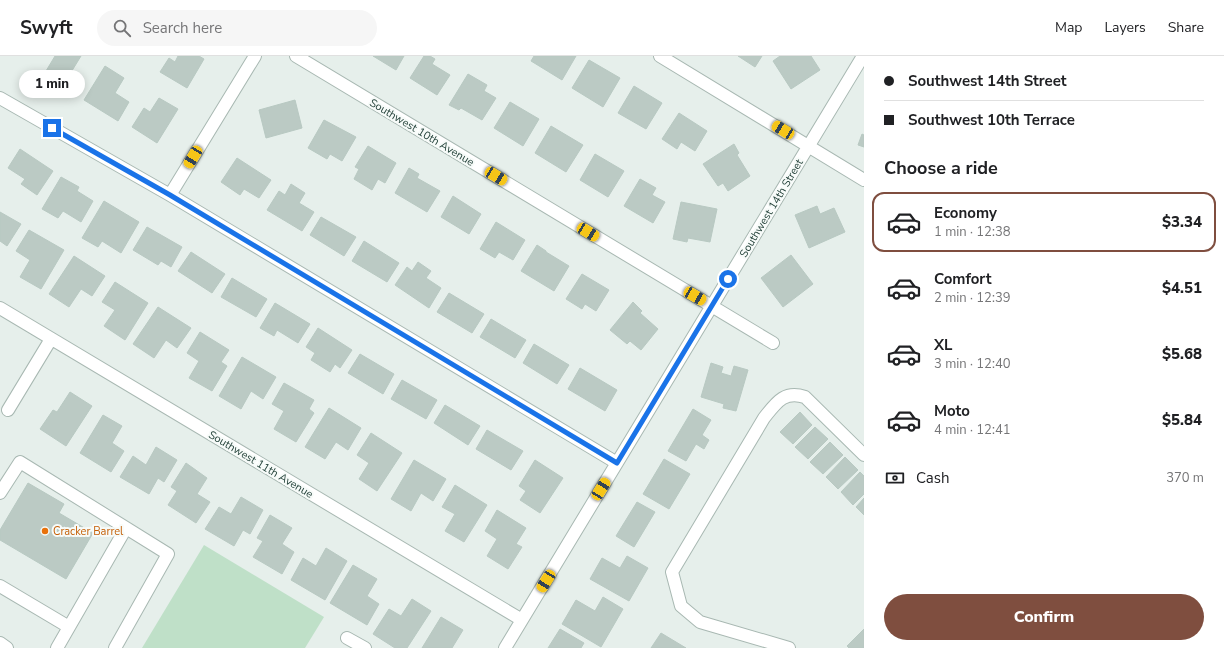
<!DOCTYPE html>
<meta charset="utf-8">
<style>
:root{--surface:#fff;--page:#f6f6f6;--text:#202124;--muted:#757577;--line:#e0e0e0;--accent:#7f4e3f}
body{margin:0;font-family:"Nunito Sans",sans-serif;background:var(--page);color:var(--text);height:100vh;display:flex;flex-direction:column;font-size:15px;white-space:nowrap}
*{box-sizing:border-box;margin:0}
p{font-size:13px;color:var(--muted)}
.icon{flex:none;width:22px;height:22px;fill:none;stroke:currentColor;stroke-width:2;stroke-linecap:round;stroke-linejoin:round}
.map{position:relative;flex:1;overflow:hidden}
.panel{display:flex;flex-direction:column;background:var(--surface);width:360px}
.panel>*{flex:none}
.banner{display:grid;align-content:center;height:88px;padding:0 20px;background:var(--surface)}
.end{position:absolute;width:18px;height:18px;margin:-9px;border:5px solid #1a73e8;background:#fff;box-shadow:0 0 0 2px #fff}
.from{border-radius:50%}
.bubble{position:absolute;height:28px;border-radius:14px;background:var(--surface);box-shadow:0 2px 10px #0003;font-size:13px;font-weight:800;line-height:28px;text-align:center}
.car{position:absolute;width:12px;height:24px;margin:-12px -6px;border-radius:5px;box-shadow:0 0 3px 1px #0007;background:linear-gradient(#f5c518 24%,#345 0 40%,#f5c518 0 76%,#345 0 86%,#f5c518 0)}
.banner b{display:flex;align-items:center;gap:14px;height:38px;font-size:15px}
.banner b+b{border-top:1px solid var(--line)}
.banner i{width:10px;height:10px;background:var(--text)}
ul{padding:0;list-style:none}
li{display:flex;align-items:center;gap:12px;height:60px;margin:0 8px 6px;padding:0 12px;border:2px solid transparent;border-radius:12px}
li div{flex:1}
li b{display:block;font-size:15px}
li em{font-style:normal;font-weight:800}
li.current{border-color:var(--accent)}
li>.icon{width:36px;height:36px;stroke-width:1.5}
h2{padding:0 20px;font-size:18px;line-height:48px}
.pay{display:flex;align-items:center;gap:10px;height:44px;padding:0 20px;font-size:15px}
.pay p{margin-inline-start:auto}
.primary-button{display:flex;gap:8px;margin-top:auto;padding:8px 20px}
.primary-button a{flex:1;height:46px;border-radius:24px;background:var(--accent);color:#fff;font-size:16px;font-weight:800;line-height:46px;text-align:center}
header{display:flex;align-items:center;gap:24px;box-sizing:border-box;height:56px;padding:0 20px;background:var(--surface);border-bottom:1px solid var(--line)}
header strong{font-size:19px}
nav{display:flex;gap:22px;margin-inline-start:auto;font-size:14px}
.search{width:280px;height:36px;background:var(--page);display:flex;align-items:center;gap:10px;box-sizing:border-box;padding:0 14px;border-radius:22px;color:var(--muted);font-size:15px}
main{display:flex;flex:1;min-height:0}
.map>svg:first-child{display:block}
</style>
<header>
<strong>Swyft</strong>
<div class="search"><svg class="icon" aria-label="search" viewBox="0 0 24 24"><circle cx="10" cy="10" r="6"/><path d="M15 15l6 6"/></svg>Search here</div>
<nav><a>Map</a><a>Layers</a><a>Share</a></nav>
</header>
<main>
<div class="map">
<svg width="864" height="592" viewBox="0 0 864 592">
<rect width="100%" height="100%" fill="#e6efeb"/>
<path fill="#bfe0c8" d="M204 489 324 561 305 592H142Z"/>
<path fill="#bbcac4" stroke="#b8c9c2" d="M55 0H81L62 31 43 20Z
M178 0H199L204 3 187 32 160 16 169 2 175 6Z
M373 0H404L396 14Z
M424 0H430L435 3 432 8 450 19 437 39 410 22Z
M534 0H576L562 24 531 5Z
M738 0H762L755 11Z
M780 0H811L820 14 791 33 773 5Z
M589 4 620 22 603 51 572 32Z
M105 10 124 22 115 37 129 46 118 65 84 44Z
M468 18 487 29 484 35 496 42 482 64 461 52 459 54 449 49Z
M634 30 662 47 646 73 618 57Z
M159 42 178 53 157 87 132 71 144 52 150 56Z
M295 44 302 72 266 82 259 54Z
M510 46 539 63 523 90 494 72Z
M679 57 707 75 695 95 681 86 677 93 662 83Z
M324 64 356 81 342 105 330 98 327 103 308 92Z
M551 70 583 89 566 116 535 97Z
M862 78 864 79V91L858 89Z
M734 88 739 97 737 99 750 120 728 135 723 127 718 130 703 108Z
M368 90 396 107 385 127 378 123 372 134 354 123 359 113 355 111Z
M20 93 53 115 37 139 21 128 25 123 8 112Z
M595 98 624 115 608 141 580 124Z
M237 102 271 124 259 142 244 133 240 139 221 126Z
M409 112 419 118 417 122 440 135 427 156 395 137Z
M61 121 79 131 77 135 93 145 81 166 63 155 58 162 42 153Z
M640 123 656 132 652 139 665 146 653 167 624 150Z
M291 128 305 137 299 147 314 156 302 175 267 154 279 135 285 139Z
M453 140 481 158 469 178 441 161Z
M104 145 139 166 121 197 102 185 98 191 82 182Z
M681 146 717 153 710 186 688 182 687 186 673 183Z
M817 150 820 158 834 152 845 176 809 192 795 159Z
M0 156 21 168 7 190 0 185Z
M321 161 356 181 344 200 310 179Z
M496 166 525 184 513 204 499 196 495 202 480 193Z
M147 171 182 191 171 211 161 205 158 209 133 194Z
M29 174 64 194 41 233 20 221 30 204 16 195Z
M364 185 399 207 387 226 352 205Z
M537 189 546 195V196L569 210 554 235 521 215Z
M191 196 225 218 212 237 178 215Z
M791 199 813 228 783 251 761 222Z
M74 200 105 220 92 240 81 233 69 251 49 238Z
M418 206 431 215 426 222 441 232 429 252 395 229 407 211 412 215Z
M582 218 609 234 596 255 585 248 582 253 566 243Z
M232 222 267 243 256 261 221 241Z
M115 226 148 247 125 284 104 270 115 254 102 246Z
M449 237 484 258 472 277 437 256Z
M633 246 642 255 640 257 658 273 641 294 630 285 627 288 610 274Z
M275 247 310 268 298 287 277 274 274 280 260 272Z
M158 251 191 272 177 292 166 284 154 302 133 288Z
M491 263 526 284 515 302 480 281Z
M318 272 352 294 340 312 335 308 330 316 311 304 315 297 306 291Z
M200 276 229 294 221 306 227 310 212 335 189 322 199 305 187 297Z
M534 288 569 309 557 328 523 307Z
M360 298 394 318 383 338 348 317Z
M242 301 276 321 263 343 251 335 241 353 219 340Z
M711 307 723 311 721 317 731 320 734 310 748 314 736 355 723 352 724 348 701 341Z
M580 312 617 334 605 355 568 333Z
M402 324 437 344 426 363 391 343Z
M284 327 314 344 309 353 314 357 296 386 274 373 284 355 272 348Z
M70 336 92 350 66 390 40 373 53 354 57 356Z
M445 349 480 370 468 389 434 367Z
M329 352 361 372 348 394 336 386 325 403 305 391Z
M693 353 711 364 702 379 709 384 704 393 696 388 686 405 668 395Z
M800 356 812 369 793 388 780 376Z
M103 359 122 370 112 387 124 395 111 416 80 397Z
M815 371 828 383 808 403 795 391Z
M487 374 523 395 511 414 476 393Z
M371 377 402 397 377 435 359 423 369 407 357 399Z
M830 386 843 399 823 418 810 406Z
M156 391 177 404 164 426 158 422 149 438 120 421 133 400 146 409Z
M845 401 858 414 838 433 826 421Z
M664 403 690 418 669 453 643 438Z
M414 404 446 423 433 445 421 437 411 455 391 443Z
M535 404 563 422 540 457 520 444 526 435 519 430Z
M186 407 207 422 197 438 210 446 196 467 168 449 177 435 171 431Z
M860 416 864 420V438L853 449 841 436Z
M28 427 64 448 59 457 93 477 66 523 0 484V474Z
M455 429 487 449 464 486 445 475 455 458 442 451Z
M241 441 263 454 250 478 243 474 234 490 205 473 219 451 231 458Z
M864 442V459L856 451Z
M637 446 655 456 634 491 616 480Z
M497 454 526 472 516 488 522 491 508 513 487 500 497 483 485 475Z
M270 459 292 472 282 488 294 496 282 518 253 501 263 485 257 482Z
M326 492 347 505 325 544 291 524 303 502 316 510Z
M627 500 648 512 629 545 590 523 602 502 620 512Z
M353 509 377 523 367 540 379 548 367 569 330 547Z
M603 541 623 553 601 591 562 568 576 544 595 555Z
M412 543 431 555 407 592H395L373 578 389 553 401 560Z
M441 561 463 574 452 592H422Z
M560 573 584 587 581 592H548Z
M864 573V592H849L847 590Z
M661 577 686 592H651Z"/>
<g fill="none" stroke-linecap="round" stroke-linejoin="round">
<defs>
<path id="minor" d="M296 0 773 287
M660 0 864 124
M0 42 170 139 617 407
M170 139 255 0
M0 252 522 564
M8 354 51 283
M0 437 20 406 168 498 115 592
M0 530 69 571
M347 582 365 592
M0 587 7 592
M57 592 126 472
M505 592 863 0
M789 592 700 566 681 550 672 516 764 362C776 347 784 334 805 341L864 399"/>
</defs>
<use href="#minor" stroke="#a8b8b2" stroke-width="14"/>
<use href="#minor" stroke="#fff" stroke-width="12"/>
</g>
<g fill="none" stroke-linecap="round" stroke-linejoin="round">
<path stroke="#1a73e8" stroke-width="5" d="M52 72 170 139 617 407 728 223"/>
</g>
<circle fill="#e8710a" stroke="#f7fbf9" stroke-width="1.5" cx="45" cy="475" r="4"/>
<g text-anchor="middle" stroke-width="4" stroke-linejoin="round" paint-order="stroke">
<g font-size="11" fill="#24423a" stroke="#f7fbf9">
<text transform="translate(422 76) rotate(31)" y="4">Southwest 10th Avenue</text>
<text transform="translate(771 152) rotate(-59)" y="4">Southwest 14th Street</text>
<text transform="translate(261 408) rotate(31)" y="4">Southwest 11th Avenue</text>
</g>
<g font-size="11" fill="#c56008" stroke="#f7fbf9" text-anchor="start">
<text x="53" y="479">Cracker Barrel</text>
</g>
</g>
</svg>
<i class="end from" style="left:728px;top:223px"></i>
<i class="end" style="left:52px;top:72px"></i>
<div class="bubble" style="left:19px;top:14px;width:66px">1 min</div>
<i class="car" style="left:783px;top:74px;rotate:301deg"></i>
<i class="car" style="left:193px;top:101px;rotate:211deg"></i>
<i class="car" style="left:496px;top:120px;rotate:121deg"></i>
<i class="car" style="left:588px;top:176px;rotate:121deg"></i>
<i class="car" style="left:695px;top:240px;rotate:120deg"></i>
<i class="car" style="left:601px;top:433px;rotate:32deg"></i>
<i class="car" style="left:546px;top:525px;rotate:212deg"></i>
</div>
<section class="panel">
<div class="banner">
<b><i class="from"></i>Southwest 14th Street</b>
<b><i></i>Southwest 10th Terrace</b>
</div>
<h2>Choose a ride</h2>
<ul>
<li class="current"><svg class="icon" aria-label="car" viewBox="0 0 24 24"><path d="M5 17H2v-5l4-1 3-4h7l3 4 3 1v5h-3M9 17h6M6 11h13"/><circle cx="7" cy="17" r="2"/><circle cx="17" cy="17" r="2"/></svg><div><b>Economy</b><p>1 min · 12:38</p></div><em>$3.34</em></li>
<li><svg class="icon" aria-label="car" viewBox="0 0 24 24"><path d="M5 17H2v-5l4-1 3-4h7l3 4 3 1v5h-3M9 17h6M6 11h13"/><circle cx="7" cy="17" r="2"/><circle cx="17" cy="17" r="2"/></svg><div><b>Comfort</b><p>2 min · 12:39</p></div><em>$4.51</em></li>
<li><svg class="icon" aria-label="car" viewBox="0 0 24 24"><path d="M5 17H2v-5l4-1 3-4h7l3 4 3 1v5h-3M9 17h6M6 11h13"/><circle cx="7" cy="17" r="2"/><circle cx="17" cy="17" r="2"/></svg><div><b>XL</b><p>3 min · 12:40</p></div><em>$5.68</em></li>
<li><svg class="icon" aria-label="car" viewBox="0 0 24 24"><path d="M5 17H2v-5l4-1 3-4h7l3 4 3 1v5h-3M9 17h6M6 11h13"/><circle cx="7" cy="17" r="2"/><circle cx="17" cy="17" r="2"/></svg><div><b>Moto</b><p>4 min · 12:41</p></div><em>$5.84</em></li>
</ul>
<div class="pay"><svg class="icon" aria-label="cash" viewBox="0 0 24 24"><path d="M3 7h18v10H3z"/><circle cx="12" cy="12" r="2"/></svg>Cash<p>370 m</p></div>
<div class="primary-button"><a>Confirm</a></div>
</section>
</main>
